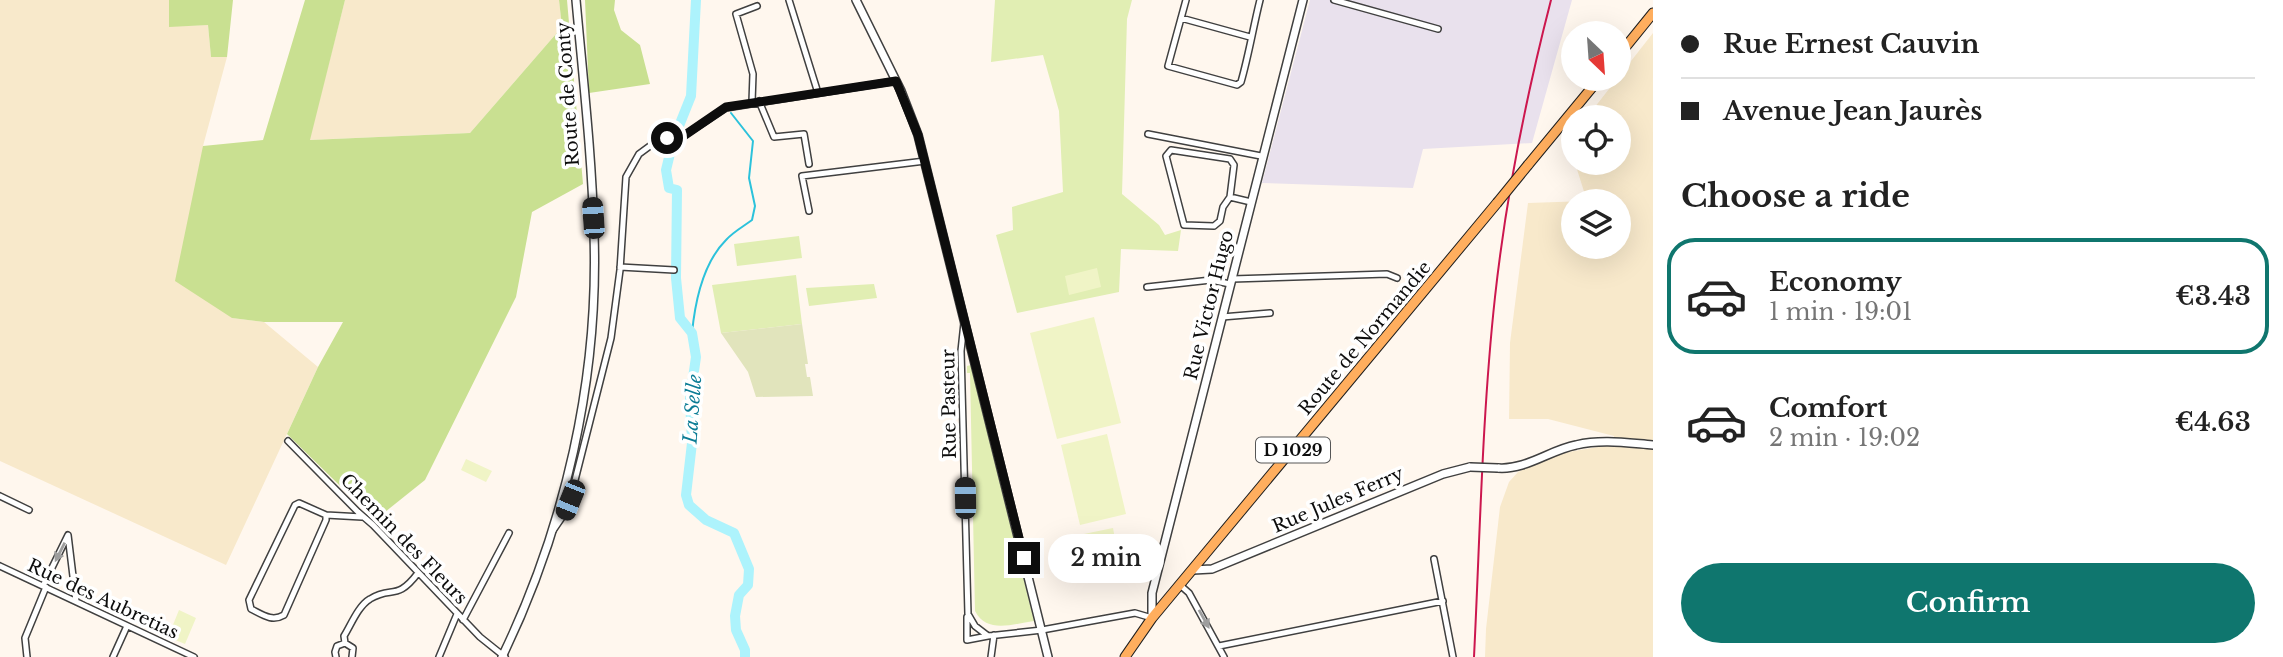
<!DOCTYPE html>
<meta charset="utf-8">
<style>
:root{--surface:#fff;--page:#f6f6f6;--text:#222;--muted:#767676;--line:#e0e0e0;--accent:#0f766e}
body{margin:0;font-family:"Libre Baskerville",serif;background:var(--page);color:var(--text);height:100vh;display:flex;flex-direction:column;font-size:26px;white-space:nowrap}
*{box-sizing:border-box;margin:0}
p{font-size:23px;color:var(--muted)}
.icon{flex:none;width:38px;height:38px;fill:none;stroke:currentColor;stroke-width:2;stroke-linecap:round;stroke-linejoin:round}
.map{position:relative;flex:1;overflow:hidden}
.side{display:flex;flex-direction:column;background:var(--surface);width:630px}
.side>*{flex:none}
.guide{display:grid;align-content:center;height:154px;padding:0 28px;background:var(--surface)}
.needle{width:46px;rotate:155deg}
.controls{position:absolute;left:1561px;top:21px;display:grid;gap:14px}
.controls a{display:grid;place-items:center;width:70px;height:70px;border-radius:50%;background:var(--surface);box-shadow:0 7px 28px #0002;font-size:35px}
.end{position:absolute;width:32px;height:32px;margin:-16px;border:9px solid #0d0d0d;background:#fff;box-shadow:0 0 0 4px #fff}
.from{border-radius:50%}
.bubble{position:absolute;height:49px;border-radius:24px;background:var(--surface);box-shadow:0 7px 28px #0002;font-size:23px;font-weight:600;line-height:49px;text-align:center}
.car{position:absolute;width:21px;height:42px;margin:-21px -10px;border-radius:9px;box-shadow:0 0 5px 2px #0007;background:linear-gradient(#222 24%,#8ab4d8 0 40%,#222 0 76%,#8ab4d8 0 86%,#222 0)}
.guide b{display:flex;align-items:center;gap:24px;height:66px;font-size:26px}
.guide b+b{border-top:2px solid var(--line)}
.guide i{width:18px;height:18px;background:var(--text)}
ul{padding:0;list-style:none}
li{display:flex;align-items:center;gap:21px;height:116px;margin:0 14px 10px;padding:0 14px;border:4px solid transparent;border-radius:28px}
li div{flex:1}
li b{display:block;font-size:26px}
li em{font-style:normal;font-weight:600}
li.selected{border-color:var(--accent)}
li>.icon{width:63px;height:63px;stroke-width:1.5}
h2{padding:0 28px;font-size:32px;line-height:84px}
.primary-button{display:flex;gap:14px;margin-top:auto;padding:14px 28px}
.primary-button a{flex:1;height:80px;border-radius:42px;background:var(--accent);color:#fff;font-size:28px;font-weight:600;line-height:80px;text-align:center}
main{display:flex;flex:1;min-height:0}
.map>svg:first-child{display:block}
</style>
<main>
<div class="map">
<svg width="1653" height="657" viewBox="0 0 1653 657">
<rect width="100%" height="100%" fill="#fff7ee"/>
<path fill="#e9e1ed" d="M1310 0H1572L1532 143 1423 149 1413 188 1262 183Z"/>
<path fill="#f8e9cb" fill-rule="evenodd" d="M0 0H169V26L208 25 211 57H227L203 146 232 318 264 322 318 367 226 565 0 461Z
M345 0H559L562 27 470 133 309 140Z
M1653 33V657H1485L1486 629 1500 507 1509 482 1518 472 1556 454 1610 445 1614 436 1548 419H1509L1510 343 1528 203 1587 201 1575 163H1619V117H1587ZM1573 201H1619V247H1573Z"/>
<path fill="#e1eeb3" d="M995 0H1132L1127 19 1122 194 1159 225 1165 235 1181 230 1178 251 1121 249 1119 292 1017 313 996 235 1013 230 1012 207 1063 192 1059 111 1043 55 991 62Z
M799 236 802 258 737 266 734 244Z
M796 275 802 324 721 333 712 285Z
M874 284 877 298 809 306 806 288Z
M971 365 1034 621C1012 624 987 634 975 611L970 373H967V366Z"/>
<path fill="#c9e091" d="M169 0H233L227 57H211L208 25 169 27Z
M305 0H345L310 140 470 133 562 27 559 0H567L583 184 532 212 516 297 425 480 375 520 287 434 318 367 343 322H264L232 318 175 281 203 146 263 140Z
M585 0H615L614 10 621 30 640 45 650 84 589 93Z"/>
<path fill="#e1e4bc" d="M802 324 808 364H805L807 377H810L813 396 756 397 748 372 721 333Z"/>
<path fill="#f0f4c6" d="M1097 268 1101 287 1069 295 1065 276Z
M1094 317 1121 423 1057 439 1030 333Z
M1107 434 1126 514 1080 525 1061 445Z
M466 459 492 471 486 482 461 470Z
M1113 528 1119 561 1085 568 1079 535Z
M179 610 196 618 185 644 168 637Z"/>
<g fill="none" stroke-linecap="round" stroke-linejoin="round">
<path stroke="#2cc2db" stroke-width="2" d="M692 333C695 302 703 263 726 240 733 232 744 226 752 220L755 206 749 178 753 141 731 113"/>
<path stroke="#adf3fc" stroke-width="10" d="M696 0 691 96 673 141 666 170 669 188 677 190 676 278 680 318 692 333 696 357 690 399 692 443 686 495 689 505 706 520 734 533 749 569 748 585 739 595 735 616 736 630 745 650V657"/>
<defs>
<path id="minor" d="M789 0 818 93
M1186 0 1168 66 1237 85 1241 82C1249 54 1253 28 1260 0
M1334 0 1438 29
M1181 18 1250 37
M759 101 774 137 804 134 809 164
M752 102 753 74 736 14 757 6
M1148 134 1261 156
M1171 150 1230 159 1234 165 1230 197 1223 207 1220 221 1214 226 1184 225 1166 156Z
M1230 197 1251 202
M809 211 802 176 925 161
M620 267 674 270
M1232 279 1387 274 1397 278
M1147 287 1211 280 1230 284
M1222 317 1270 313
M964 323 961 351 968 614 975 626 988 636 1042 630 1135 613 1152 618
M288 441 358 512 373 525 480 637 505 657
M0 496 29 510
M299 503 326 515V520L284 615C272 622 263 615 251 609L249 600 295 505Z
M326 515 362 517
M552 532 563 516 570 500 611 338 620 270 626 177 639 154 658 140 685 135 726 108 896 81
M1434 559 1453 657
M0 566 194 657
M1180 585 1189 593 1224 657
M43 586 68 535 76 601
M967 617V640L988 636
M463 620 509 533
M345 643 344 636C351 625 358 606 370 599 392 585 396 602 418 573
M1219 646 1443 601
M27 657 25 638 46 587
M113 657 127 626
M336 657 335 652 337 646 345 643 353 648 352 657
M439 657 457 614
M991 657 994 635"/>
<path id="tertiary" d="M856 0 901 91 918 135 1048 657
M1498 468C1526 470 1550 450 1576 445 1602 439 1627 443 1653 445
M1193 570 1212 569 1443 474 1470 467
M1152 618V593L1303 0
M502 657C565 527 599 379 594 234 592 156 583 78 576 0"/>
<path id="primary" d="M1619 55 1653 13
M1528 165 1599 79
M1125 657 1152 618 1497 203"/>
</defs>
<use href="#minor" stroke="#404040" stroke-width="8"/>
<use href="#tertiary" stroke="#404040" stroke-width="10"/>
<use href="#primary" stroke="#1e1e1e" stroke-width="11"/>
<use href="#minor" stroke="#fff" stroke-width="5"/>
<use href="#tertiary" stroke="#fff" stroke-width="7"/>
<use href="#primary" stroke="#ffae5e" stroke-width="9"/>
<path stroke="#cc174e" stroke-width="2" d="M1474 657C1480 537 1482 416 1495 297 1506 197 1526 97 1551 0"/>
<defs>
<path id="tertiary-bridge" d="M1470 467 1498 468"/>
<path id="primary-bridge" d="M1497 203 1528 165"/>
</defs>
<use href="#tertiary-bridge" stroke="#404040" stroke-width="10" stroke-linecap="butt"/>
<use href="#primary-bridge" stroke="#1e1e1e" stroke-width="11" stroke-linecap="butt"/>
<use href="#tertiary-bridge" stroke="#fff" stroke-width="7"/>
<use href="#primary-bridge" stroke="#ffae5e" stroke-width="9"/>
</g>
<defs><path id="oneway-solid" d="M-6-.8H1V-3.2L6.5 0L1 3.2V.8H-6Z" transform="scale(1.75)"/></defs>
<g fill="#9e9e9e">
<use href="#oneway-solid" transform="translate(60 552) rotate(117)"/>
<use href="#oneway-solid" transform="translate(1204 619) rotate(61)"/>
</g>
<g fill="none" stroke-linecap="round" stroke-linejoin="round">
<path stroke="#0d0d0d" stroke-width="9" d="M667 138 685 135 726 107 896 81 918 135 1024 558"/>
</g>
<g text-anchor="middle" stroke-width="7" stroke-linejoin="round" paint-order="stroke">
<rect fill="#fff" stroke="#565656" stroke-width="2" x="1256" y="437.5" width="74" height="25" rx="5"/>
<g font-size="16" font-weight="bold" fill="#0d0d0d">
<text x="1293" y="456">D 1029</text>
</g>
<g font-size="18" fill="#0d0d0d" stroke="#fff">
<text transform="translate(568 94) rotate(-94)" y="6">Route de Conty</text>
<text transform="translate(1209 305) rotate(-76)" y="6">Rue Victor Hugo</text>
<text transform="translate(1365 338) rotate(-50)" y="6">Route de Normandie</text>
<text transform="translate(949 404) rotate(-91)" y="6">Rue Pasteur</text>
<text transform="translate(1338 500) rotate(-23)" y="6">Rue Jules Ferry</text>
<text transform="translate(404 539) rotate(46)" y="6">Chemin des Fleurs</text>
<text transform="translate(103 599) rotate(25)" y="6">Rue des Aubretias</text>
</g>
<g font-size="19" font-style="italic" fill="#0b7c95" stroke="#fff">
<text transform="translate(692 409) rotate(-86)" y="7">La Selle</text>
</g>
</g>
</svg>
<div class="controls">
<a><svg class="needle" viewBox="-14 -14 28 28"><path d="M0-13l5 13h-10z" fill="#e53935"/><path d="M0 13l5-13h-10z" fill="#767676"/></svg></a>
<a><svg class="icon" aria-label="locate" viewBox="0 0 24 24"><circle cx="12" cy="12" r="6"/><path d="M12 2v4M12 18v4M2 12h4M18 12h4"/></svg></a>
<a><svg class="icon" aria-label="layers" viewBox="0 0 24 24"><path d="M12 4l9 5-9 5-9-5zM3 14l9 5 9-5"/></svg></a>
</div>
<i class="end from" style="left:667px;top:138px"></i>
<i class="end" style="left:1024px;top:558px"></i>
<div class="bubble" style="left:1048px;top:534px;width:116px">2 min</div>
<i class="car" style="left:593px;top:218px;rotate:356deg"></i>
<i class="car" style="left:965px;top:498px;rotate:359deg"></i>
<i class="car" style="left:570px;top:500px;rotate:202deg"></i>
</div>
<section class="side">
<div class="guide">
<b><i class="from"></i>Rue Ernest Cauvin</b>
<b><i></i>Avenue Jean Jaurès</b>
</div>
<h2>Choose a ride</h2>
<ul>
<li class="selected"><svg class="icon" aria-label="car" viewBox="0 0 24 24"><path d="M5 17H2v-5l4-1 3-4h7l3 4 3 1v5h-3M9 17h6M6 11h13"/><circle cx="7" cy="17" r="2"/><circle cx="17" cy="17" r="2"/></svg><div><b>Economy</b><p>1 min · 19:01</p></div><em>€3.43</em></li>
<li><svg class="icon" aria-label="car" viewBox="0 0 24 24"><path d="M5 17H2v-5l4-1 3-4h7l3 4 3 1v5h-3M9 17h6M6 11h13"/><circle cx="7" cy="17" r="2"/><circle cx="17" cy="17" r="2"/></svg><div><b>Comfort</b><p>2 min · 19:02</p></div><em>€4.63</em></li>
</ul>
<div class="primary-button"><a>Confirm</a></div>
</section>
</main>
